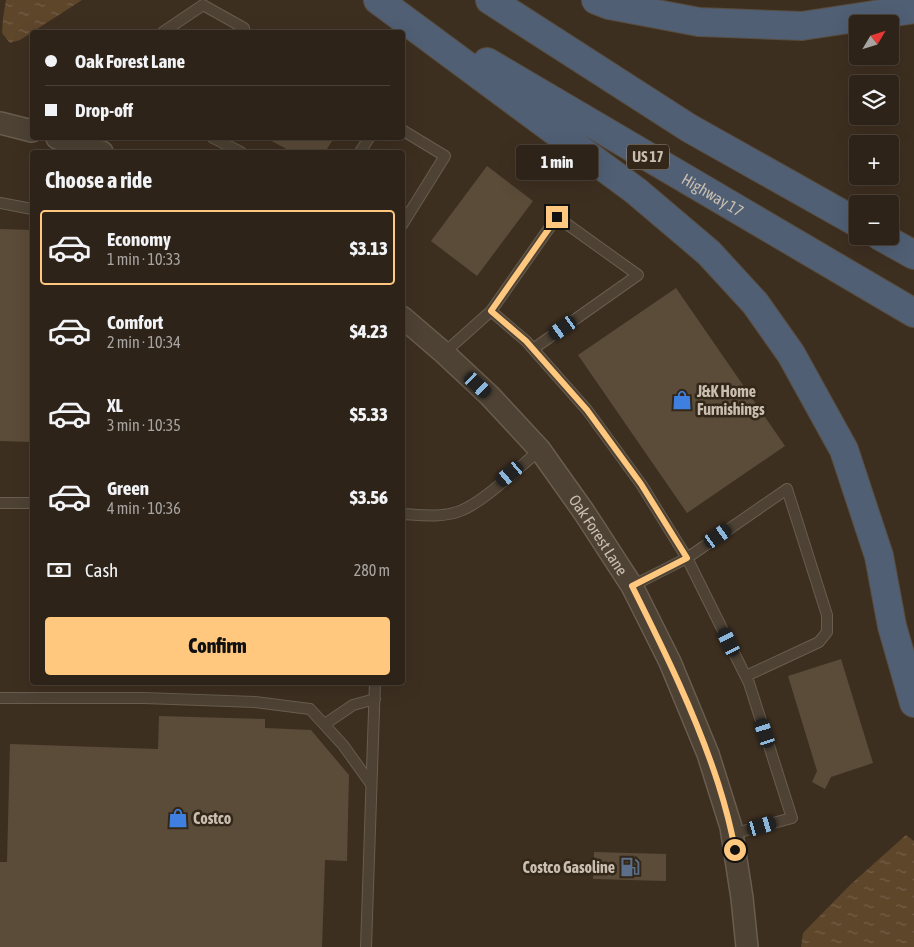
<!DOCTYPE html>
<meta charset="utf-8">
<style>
:root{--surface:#2e2318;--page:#3a2f25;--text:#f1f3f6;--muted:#a7a4a2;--line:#494037;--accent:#ffc87e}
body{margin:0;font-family:"Asap Condensed",sans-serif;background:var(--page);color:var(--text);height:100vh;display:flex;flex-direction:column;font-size:19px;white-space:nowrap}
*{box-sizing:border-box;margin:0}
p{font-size:16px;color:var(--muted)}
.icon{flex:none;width:28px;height:28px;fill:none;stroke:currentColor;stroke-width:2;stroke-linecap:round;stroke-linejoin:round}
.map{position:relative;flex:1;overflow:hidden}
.side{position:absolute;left:30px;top:150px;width:375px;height:535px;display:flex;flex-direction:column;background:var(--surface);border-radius:5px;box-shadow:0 5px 20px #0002,0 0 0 1px var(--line)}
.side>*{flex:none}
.banner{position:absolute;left:30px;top:30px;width:375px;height:110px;border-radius:5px;box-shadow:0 5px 20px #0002,0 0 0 1px var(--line);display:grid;align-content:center;height:110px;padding:0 15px;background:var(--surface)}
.needle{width:32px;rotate:52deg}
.fabs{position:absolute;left:849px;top:15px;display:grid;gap:10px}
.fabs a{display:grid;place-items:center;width:50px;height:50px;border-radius:5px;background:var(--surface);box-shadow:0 5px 20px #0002,0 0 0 1px var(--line);font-size:25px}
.end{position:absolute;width:22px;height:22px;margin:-11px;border:6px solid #ffc87e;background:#111;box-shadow:0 0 0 2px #111}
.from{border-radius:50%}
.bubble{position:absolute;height:35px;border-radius:5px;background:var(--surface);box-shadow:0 5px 20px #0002,0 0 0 1px var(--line);font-size:16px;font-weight:800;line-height:35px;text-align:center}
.car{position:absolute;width:15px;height:30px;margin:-15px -8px;border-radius:6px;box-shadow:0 0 4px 1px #0007;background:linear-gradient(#222 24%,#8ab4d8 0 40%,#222 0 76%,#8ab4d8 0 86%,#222 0)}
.banner b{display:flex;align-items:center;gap:18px;height:48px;font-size:19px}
.banner b+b{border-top:1px solid var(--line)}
.banner i{width:12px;height:12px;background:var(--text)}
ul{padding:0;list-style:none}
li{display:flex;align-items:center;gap:15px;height:75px;margin:0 10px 8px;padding:0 5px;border:2px solid transparent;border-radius:5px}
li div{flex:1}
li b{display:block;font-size:19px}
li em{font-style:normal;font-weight:800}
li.on{border-color:var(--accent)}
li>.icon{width:45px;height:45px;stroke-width:1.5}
h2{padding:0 15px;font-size:22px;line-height:60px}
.pay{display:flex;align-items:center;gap:12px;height:55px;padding:0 15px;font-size:19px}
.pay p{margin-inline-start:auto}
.cta{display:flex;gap:10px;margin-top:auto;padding:10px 15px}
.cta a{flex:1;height:58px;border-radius:5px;background:var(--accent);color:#111;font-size:20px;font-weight:800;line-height:58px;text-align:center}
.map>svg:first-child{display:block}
</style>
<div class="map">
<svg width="914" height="947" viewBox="0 0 914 947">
<defs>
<pattern id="water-ripples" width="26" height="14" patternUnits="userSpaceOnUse" patternTransform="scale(1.25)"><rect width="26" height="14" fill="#5e462b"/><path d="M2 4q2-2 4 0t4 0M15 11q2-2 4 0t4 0" fill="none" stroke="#745f47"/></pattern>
</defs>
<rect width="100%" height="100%" fill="#3d2f20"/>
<path fill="url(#water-ripples)" d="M6 0H82L20 40 10 43 2 33 3 18Z
M906 835 914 841V947H801L803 933 850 885Z"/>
<path fill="#5b4b39" d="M266 138H334L325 152H292Z
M487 166 533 201 477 276 431 241Z
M0 229 32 230V442L0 441Z
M676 288 785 446 687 513 578 355Z
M841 659 873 763 831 777 825 789 812 782 817 771 788 676Z
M159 716 265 719V728L311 730 349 775 347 861 325 860 322 947H0V862H7L10 744 158 749Z
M594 852 666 854V881L593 879Z"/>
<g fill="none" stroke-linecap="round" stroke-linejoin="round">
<defs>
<path id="lane" d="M163 32 203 5 244 28 241 32
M402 130 445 156 402 225
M213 138 241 152
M360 152 369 138
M0 203 32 209
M491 311 557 217 638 275 533 349
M444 353 491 311 526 341 587 410 641 484 687 558 787 489 827 615V632L819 642 746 676
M0 503H32
M402 514C421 515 442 518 460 511 484 502 519 467 540 450
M632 586 687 558 749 683 792 818 732 834
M0 698H144L255 702 310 709 343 745 371 784
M325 724 353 705 375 699
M366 947 375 682"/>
<g id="street">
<path d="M0 123 32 131"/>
<path d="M57 138 102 152"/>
<path id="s1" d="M402 317 444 353 490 396 540 450 584 512 632 586 670 662 708 754 731 827 742 898 747 947"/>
</g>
<g id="highway">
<path d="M378 0 636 191 709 253 755 303 791 354 844 450 879 556 892 626 914 703"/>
<path d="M490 0 689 128 858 223"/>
<path d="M596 0 609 5 699 22 802 26 914 9"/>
<path id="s2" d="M487 62 914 313"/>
<path d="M880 236 914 255"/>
</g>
</defs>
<use href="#lane" stroke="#685d4f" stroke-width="12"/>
<use href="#street" stroke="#685d4f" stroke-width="24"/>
<use href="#highway" stroke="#584d3f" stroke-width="30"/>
<use href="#lane" stroke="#4d4234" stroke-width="10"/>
<use href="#street" stroke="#4d4234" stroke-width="21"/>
<use href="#highway" stroke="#505f74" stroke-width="28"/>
</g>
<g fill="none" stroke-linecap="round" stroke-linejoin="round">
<path stroke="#ffc87e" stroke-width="6" d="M557 217 491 311 526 341 587 410 641 484 687 558 632 586C664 650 696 715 718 783 725 805 731 827 735 850"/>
</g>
<defs>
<symbol id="shop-bare" viewBox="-9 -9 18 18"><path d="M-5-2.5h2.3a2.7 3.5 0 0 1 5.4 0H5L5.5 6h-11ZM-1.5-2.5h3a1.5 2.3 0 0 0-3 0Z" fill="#3f7fe0" stroke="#322719" stroke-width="2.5" paint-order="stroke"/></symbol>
<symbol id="fuel-bare" viewBox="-9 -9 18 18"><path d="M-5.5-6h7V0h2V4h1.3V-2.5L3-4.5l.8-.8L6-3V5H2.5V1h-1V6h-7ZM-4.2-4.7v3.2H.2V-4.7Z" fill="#5c6f8a" stroke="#322719" stroke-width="2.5" paint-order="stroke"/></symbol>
</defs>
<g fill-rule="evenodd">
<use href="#shop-bare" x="668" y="386" width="28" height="28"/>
<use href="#shop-bare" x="164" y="804" width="28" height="28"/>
<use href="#fuel-bare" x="616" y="853" width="28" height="28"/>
</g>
<g text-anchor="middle" stroke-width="5" stroke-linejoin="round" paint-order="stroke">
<rect fill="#322719" stroke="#9c9182" stroke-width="1" x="627" y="144.5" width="42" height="25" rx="4"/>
<g font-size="15" font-weight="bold" fill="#c9beaf">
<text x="648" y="162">US 17</text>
</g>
<g font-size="16" fill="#c9beaf" stroke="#322719">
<text dy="6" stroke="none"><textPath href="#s2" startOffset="262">Highway 17</textPath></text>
<text dy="6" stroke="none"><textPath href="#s1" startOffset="295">Oak Forest Lane</textPath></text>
</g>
<g font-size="16" font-weight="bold" fill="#c9beaf" stroke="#322719" text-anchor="start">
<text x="697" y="397">J&amp;K Home<tspan x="697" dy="18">Furnishings</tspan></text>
<text x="193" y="824">Costco</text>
<text x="615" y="873" text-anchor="end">Costco Gasoline</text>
</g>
</g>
</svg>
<div class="fabs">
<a><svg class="needle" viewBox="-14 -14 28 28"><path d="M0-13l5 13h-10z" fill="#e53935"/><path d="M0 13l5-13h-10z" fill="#a7a4a2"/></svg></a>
<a><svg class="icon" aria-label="layers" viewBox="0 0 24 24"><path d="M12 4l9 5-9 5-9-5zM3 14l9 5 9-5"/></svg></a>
<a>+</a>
<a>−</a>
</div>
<i class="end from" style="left:735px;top:850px"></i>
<i class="end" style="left:557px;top:217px"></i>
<div class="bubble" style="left:516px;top:145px;width:82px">1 min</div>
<i class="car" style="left:563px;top:328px;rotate:235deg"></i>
<i class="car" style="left:478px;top:385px;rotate:133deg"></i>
<i class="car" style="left:510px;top:474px;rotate:230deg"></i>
<i class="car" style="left:718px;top:536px;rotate:55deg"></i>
<i class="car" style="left:729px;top:642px;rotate:334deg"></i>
<i class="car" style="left:765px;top:733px;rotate:342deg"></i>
<i class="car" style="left:762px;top:826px;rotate:74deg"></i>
<div class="banner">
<b><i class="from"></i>Oak Forest Lane</b>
<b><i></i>Drop-off</b>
</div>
<section class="side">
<h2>Choose a ride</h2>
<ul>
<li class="on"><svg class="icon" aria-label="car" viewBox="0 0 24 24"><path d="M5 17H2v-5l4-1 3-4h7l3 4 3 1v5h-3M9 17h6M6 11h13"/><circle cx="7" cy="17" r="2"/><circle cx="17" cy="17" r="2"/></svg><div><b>Economy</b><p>1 min · 10:33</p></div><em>$3.13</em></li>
<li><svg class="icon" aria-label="car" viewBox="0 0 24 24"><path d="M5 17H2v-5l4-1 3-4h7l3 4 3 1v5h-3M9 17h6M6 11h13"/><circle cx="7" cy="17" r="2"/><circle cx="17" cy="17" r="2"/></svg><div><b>Comfort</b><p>2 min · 10:34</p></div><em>$4.23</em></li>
<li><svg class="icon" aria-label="car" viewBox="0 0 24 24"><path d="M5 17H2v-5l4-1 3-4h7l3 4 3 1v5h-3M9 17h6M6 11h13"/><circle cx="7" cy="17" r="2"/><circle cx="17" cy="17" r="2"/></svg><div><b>XL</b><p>3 min · 10:35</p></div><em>$5.33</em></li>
<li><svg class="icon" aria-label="car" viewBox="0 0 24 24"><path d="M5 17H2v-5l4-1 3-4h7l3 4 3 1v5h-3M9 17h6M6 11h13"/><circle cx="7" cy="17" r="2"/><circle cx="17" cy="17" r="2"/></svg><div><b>Green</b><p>4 min · 10:36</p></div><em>$3.56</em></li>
</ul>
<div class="pay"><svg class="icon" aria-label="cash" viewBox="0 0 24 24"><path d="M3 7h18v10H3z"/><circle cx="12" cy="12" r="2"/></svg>Cash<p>280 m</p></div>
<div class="cta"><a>Confirm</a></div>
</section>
</div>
